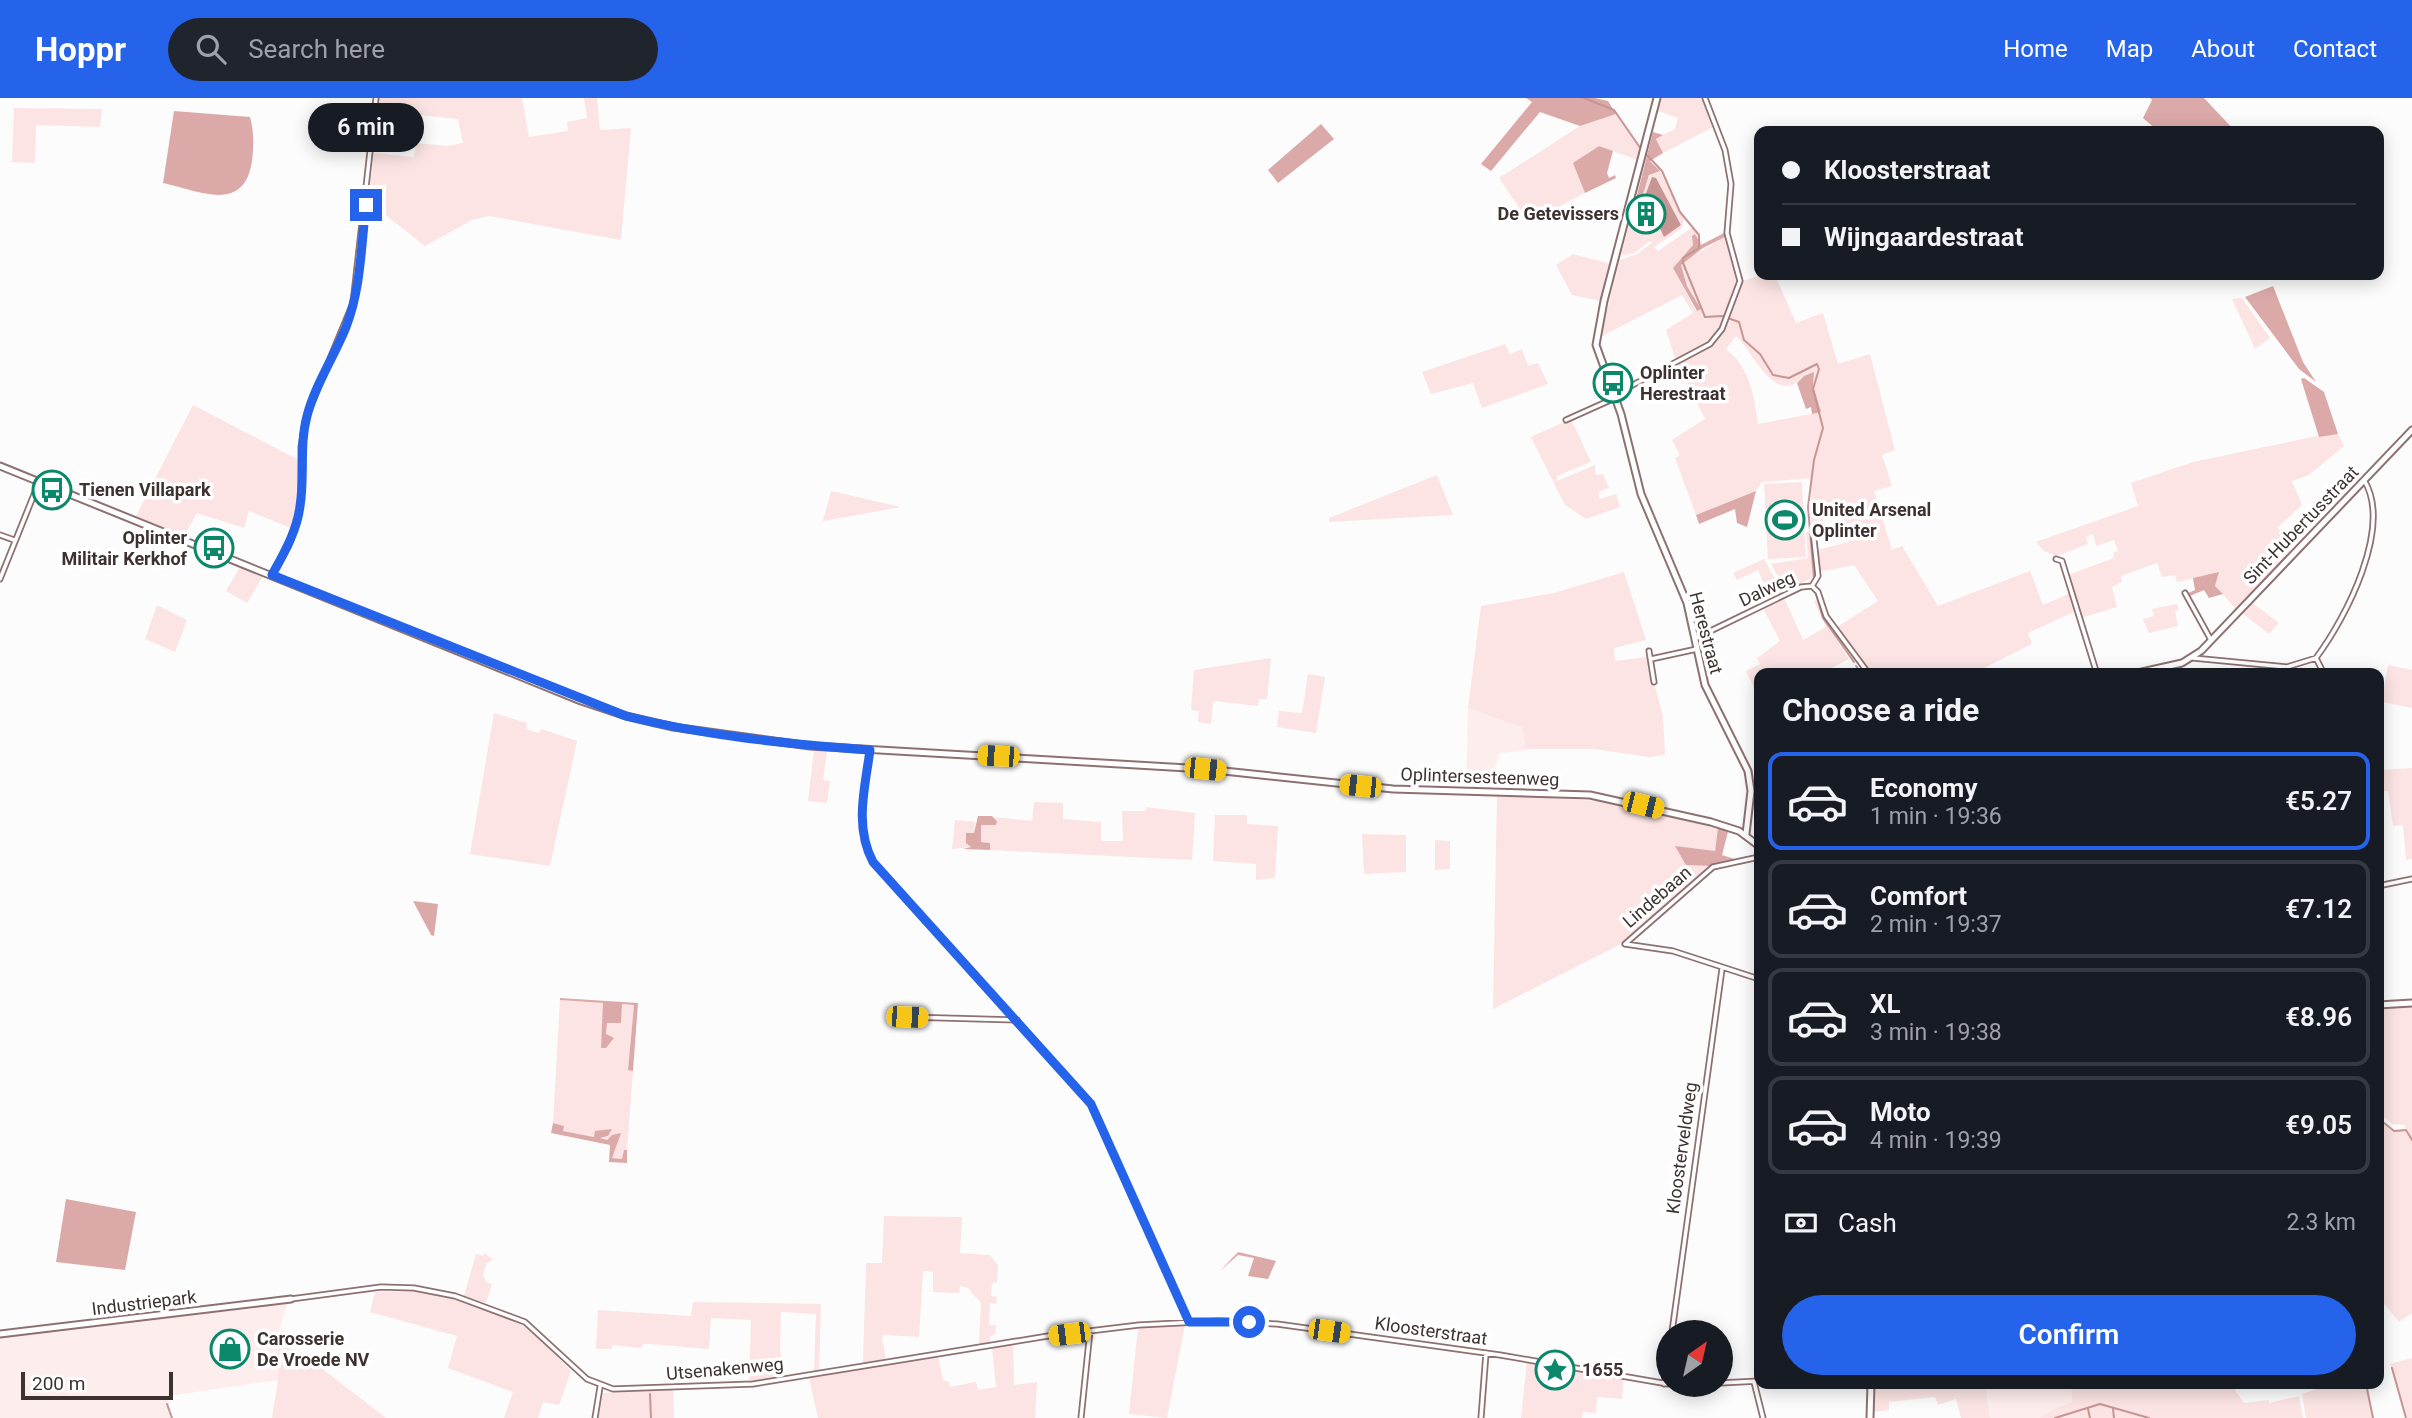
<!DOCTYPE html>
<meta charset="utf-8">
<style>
:root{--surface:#171b24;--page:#20242c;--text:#f1f3f6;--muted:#9ea1a6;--line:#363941;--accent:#2563eb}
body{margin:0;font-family:Roboto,sans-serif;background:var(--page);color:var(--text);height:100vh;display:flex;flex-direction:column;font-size:26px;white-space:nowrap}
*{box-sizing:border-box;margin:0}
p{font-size:23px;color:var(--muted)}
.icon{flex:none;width:38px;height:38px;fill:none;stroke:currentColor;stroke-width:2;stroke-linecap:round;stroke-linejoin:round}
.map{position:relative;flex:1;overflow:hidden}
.drawer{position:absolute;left:1754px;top:570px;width:630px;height:721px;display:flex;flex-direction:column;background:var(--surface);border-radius:14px;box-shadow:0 4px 18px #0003}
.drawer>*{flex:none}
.top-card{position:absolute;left:1754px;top:28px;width:630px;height:154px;border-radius:14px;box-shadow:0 4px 18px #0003;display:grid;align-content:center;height:154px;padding:0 28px;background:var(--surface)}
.needle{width:46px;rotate:34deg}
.fabs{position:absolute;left:1656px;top:1222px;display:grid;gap:14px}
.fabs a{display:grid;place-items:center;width:77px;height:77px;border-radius:50%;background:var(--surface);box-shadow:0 4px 18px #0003;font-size:35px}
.scale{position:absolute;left:21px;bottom:18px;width:152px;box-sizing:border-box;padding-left:7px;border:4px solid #3e3231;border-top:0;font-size:19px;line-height:24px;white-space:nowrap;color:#3e3231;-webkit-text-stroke:5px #fff;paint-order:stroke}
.end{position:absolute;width:32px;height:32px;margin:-16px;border:9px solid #2563eb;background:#fff;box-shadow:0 0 0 4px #fff}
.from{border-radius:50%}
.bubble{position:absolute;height:49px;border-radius:24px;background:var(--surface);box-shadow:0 4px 18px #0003;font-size:23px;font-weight:600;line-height:49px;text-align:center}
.car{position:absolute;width:21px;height:42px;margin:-21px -10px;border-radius:9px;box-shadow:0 0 5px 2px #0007;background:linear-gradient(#f5c518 24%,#345 0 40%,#f5c518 0 76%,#345 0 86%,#f5c518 0)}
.top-card b{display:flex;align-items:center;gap:24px;height:66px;font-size:26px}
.top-card b+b{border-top:2px solid var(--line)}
.top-card i{width:18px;height:18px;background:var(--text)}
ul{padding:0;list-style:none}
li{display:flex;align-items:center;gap:21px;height:98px;margin:0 14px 10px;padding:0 14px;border:4px solid var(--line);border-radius:14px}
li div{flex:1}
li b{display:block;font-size:26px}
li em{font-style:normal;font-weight:600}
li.on{border-color:var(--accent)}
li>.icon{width:63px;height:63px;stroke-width:1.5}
h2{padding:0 28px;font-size:32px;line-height:84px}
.pay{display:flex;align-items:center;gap:18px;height:77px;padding:0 28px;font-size:26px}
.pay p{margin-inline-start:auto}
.cta{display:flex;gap:14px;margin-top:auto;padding:14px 28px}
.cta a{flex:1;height:80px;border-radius:42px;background:var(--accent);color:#fff;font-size:28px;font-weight:600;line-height:80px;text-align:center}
header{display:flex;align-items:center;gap:42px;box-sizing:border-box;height:98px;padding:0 35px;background:var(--accent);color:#fff}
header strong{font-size:33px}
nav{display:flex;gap:38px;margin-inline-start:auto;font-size:24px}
.search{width:490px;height:63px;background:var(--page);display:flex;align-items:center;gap:18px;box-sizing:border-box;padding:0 24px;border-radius:38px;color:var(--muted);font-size:26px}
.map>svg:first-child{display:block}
</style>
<header>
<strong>Hoppr</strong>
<div class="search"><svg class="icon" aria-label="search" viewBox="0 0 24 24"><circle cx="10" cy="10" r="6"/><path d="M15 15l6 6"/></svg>Search here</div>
<nav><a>Home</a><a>Map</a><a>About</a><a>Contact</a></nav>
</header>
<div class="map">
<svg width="2412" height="1320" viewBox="0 0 2412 1320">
<rect width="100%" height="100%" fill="#fcfcfc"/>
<path fill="#feeded" d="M1468 610 1523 630 1525 653 1500 655 1495 670 1490 671V689L1466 688Z
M288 1204 277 1239 278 1282 168 1298 171 1320H0V1239Z
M1985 1286H2071L2072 1304 2053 1311 2039 1320H1990Z"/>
<path fill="#fbe4e3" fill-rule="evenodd" d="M379 0H522L529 39 568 33 567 24 587 20 584 0H597L600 32 631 30 621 142 489 118 472 122 425 148 369 104 373 55 414 59 416 45 448 48 463 45 458 21 377 13Z
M1662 0H1702L1715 28 1663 55 1656 40 1675 31 1678 20 1658 13Z
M14 10 102 11 100 29 36 27 35 65 12 64Z
M1616 16 1641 52 1638 62 1599 48 1574 65 1585 95 1529 124 1499 80 1580 28Z
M1660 73 1684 122 1681 131 1654 149 1658 153 1693 129 1703 146 1693 147 1673 170 1696 213 1700 210 1687 188 1681 167 1684 163 1725 139 1738 178 1721 230 1707 247 1676 263 1666 232 1693 215 1682 197 1600 239 1620 162 1637 156 1652 145 1650 143 1633 156 1621 157 1636 101 1640 102 1651 74ZM1656 80 1681 127 1664 138 1645 98Z
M1573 156 1611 166 1601 203 1572 197 1556 167Z
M1761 177H1775L1796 225 1823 215 1838 266 1870 256 1895 352 1882 357 1892 388 1874 393 1892 452 1902 448 1938 508 2030 473 2043 507 2071 495 2076 513 2028 535 2032 546 1972 576H1872L1837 529 1878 503 1854 467 1819 474 1817 452 1849 444 1841 418 1811 426 1812 380 1762 384 1756 393 1696 417 1675 360 1680 357 1672 342 1705 321 1678 266 1717 244 1743 183ZM1736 238C1754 254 1774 310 1804 278L1821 314 1758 326C1754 297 1750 270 1726 251Z
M2242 200 2270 240 2255 251 2232 201Z
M1505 246 1510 256 1522 251 1528 268 1538 265 1548 286 1482 310 1473 285 1431 296 1422 274Z
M193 307 297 361 298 409 291 430 249 413 244 430 197 415 184 438 136 418Z
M1571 321 1591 364 1557 378V383L1595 367 1596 377 1603 376 1609 390 1598 394 1600 401 1616 396 1620 409 1586 421 1565 407 1531 339Z
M2332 335 2338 336 2344 348 2309 377 2292 383 2302 407 2278 429 2291 454 2236 511 2215 488 2219 474 2177 484 2175 477 2162 479 2157 465 2121 478 2122 484 2112 489 2117 509 2081 520 2068 477 2114 460 2113 455 2118 453 2114 442 2096 448 2093 436 2086 439 2088 446 2057 458 2044 453 2036 444 2138 408 2131 385 2193 364Z
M1437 377 1453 417 1329 424V420Z
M1802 384 1806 459 1768 461 1764 386Z
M831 393 901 409 823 423Z
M1812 433 1816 478 1786 493 1771 466 1808 460 1806 434Z
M1764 461 1783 495 1770 501 1758 472 1737 482 1733 475Z
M240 469 263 478 247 505 226 493Z
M1624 474 1646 542 1614 550 1615 563 1647 559 1663 618 1665 657 1649 659 1594 651H1525L1523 630 1468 610 1481 508 1554 495Z
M1784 500 1803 542 1826 529 1814 503 1817 502 1826 521 1855 562 1831 533 1849 561 1828 572 1830 576H1759V601L1746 573 1760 566 1757 560 1780 543 1763 510Z
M2251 504 2279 525 2269 536 2241 514Z
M2177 506 2179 512 2175 513 2178 528 2149 535 2143 521 2154 518 2152 511Z
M157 507 187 522 175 554 145 541Z
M1271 560 1267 601H1259L1258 608 1213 603 1211 626 1198 624 1199 613 1191 612 1194 572Z
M2388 567 2412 572V610L2378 603V588L2384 589Z
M1308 576 1325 579 1316 635 1277 629 1279 613 1302 615Z
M494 615 527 625 526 631 539 635 541 631 577 643 550 768 470 756Z
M814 652 827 653 823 682 830 683 827 705 808 703Z
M2412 670V761L2406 762 2403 727 2393 728 2388 693 2378 694V672Z
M1497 697 1599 703 1718 730 1715 753 1686 767 1711 768 1621 846 1493 911Z
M1034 704 1063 705V721L1101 724V743H1123L1122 713H1145L1146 709 1195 715 1192 762 990 752V745L980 744 981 726 997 723 995 719 1032 723Z
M1215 717H1247V726L1278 728 1275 780 1256 782V766L1213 763Z
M955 722 975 724 974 735H967L971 749 952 751Z
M1362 736 1406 737V774L1364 776Z
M1435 742 1450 743V771L1435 772Z
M560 902 604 905 601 949 605 950 607 925 622 906 634 907 628 972 633 973 627 1052H624L622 1061 612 1060 611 1039 607 1042 600 1041 608 1038 612 1031 595 1039 563 1033V1028L553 1025Z
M2412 909V1041L2404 1027 2392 1026 2378 1014V911Z
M2378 1021 2393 1034 2405 1032 2412 1044V1215L2399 1224 2378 1198Z
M884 1118 962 1119 960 1155 990 1157 998 1167 997 1184 992 1185 991 1198 997 1199 996 1206 990 1205 989 1227H996L995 1237 990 1238V1244L979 1246 981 1205 968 1190 960 1188 959 1195 933 1194V1174L923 1173 919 1239 884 1237 882 1240 886 1262 863 1265 866 1165H882Z
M485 1155 493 1162 487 1165 483 1176 486 1184 492 1186 486 1205 464 1198 476 1156 483 1158Z
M415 1193C449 1199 493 1208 523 1228 541 1240 556 1258 571 1273L559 1307 543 1304 538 1320H504L513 1294 448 1270 457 1238 370 1214 375 1194Z
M693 1204 821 1206 819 1272 814 1273 816 1216 781 1214 780 1251 785 1279 749 1284 751 1222 711 1220 709 1251 651 1246H643L642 1250 612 1247V1251H596L598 1212 691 1218Z
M1185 1227 1167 1320 1129 1316 1138 1230Z
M278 1242 316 1266 386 1320H272L278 1282Z
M1013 1246 1014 1287 1037 1284 1035 1320H818L809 1280 938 1258 943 1282 949 1284 950 1289 976 1284 978 1292 996 1289 992 1249Z
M2412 1260V1320H2405L2390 1266Z
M1527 1264 1624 1282 1622 1301 1597 1299 1596 1315 1583 1314 1582 1320H1521Z
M1874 1286H1985L1990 1320H1961L1956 1301 1938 1307 1935 1299 1889 1304V1312L1873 1314Z
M2071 1286H2231L2244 1305 2269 1302V1305L2299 1298 2303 1320H2039L2053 1311 2072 1304Z
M2330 1286H2367L2374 1320H2306L2302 1296Z
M673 1291 674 1320H598L603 1295Z"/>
<path fill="#dba9a8" d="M1526 0H1595L1608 3 1616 16 1580 28 1540 14 1491 73 1481 66 1532 4Z
M2150 0H2204L2235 33H2158L2143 20 2152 2Z
M174 13 250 19C254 33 254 48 252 63 244 116 200 93 163 85Z
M1321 26 1334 41 1278 85 1268 72Z
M1653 34 1663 37 1656 41 1663 55 1650 63 1660 73 1649 77 1641 103 1636 101Z
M1599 48 1613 53 1607 75 1609 80 1615 77 1616 80 1585 95 1573 65Z
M1724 135 1725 139 1703 150 1681 167 1687 188 1701 211 1697 213 1673 170 1693 147 1692 138 1695 136 1701 147Z
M2273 188 2303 264 2316 284 2299 271 2245 199Z
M1814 274 1813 287 1821 314 1812 316 1811 309 1806 311 1797 285 1804 278Z
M2304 280 2324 294 2338 336 2319 339 2301 281Z
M1756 393 1747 429 1737 425 1735 411 1699 426 1696 417Z
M2219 474 2215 488 2223 496 2209 500 2204 492 2190 498 2188 495 2195 492 2193 480Z
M978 718H992L997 723 996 727H981V744L990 745V752L963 751 971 749 966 745V735H974Z
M1718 730 1728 734 1722 757 1741 763 1711 768 1686 767 1675 748 1715 753Z
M413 803 438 806 434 838 431 837Z
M560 900 638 905 633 973 628 972 634 907 622 906 621 925H607L606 936 614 940 606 950H601L603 905 560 902Z
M553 1025 564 1028 563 1033 594 1039 595 1033 612 1031 608 1038 600 1040 607 1042 612 1037 621 1035 612 1060 622 1061 624 1052H627V1065L609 1064 610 1047 551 1035Z
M66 1101 136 1114 125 1172 56 1164Z
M1238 1154 1276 1163 1268 1181 1248 1178 1254 1160 1238 1157 1220 1173Z"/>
<path fill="#c69594" d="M1652 79 1656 80 1681 127 1664 139 1645 98Z"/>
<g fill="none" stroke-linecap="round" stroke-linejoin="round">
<path stroke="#c69594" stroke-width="2" d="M1584 0 1614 12 1641 51
M1645 55 1662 73 1680 114 1699 137V150L1683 160V165L1705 219 1722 218 1739 224 1744 242 1760 256 1773 277 1789 280 1817 266 1819 271 1813 291 1823 330 1814 362 1808 409 1814 479
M1815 492 1823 520 1854 564
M1856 568 1862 576
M2378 1020 2394 1033 2406 1032 2412 1042
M2392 1270 2406 1320
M2366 1286 2373 1320
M650 1296 651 1320
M167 1306 172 1320
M2088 1311 2090 1320
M2113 1311 2114 1320
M2055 1320 2100 1306 2149 1320"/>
<defs>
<path id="street" d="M1614 297 1710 246 1722 231 1740 183 1727 135 1731 86 1725 52 1705 0
M1566 322 1615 300
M0 437 14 442
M2056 461 2062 463 2097 576
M272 477 288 449 298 421 301 405V349L307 316 353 205 376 0
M0 481 39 384
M1812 488 1818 478 1813 433
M2185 495 2211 542
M1696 540 1801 489 1812 488 1818 494 1826 518 1869 576
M1649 553 1654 584
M2193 560 2287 569 2316 560C2346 520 2393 429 2364 382
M2316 560 2324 576
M1651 561 1697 551
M870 652C865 690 854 728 873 764L1091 1006 1189 1224
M2378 788 2412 781
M1625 846 1713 769 1759 759
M1625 846 1673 853 1759 881
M907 919 1017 922
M291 1201 381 1189 414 1190 455 1198 525 1224 587 1281 613 1291 753 1286 1048 1238 1139 1227 1218 1223 1277 1226 1500 1257 1668 1286
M1672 1234 1722 871
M1754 1284 1763 1320
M1720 1285 1759 1283
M1664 1286 1668 1258
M595 1320 600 1289
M1081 1320 1090 1233
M1481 1320 1486 1255"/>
<path id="secondary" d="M1657 0 1604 203 1596 247 1621 316 1641 396 1687 505 1705 587 1748 673 1751 693 1746 736
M0 368 581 603 626 618 673 629 810 648 1205 671 1393 691 1590 697 1711 724 1739 733 1759 748
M2133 576 2182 565 2201 553 2412 332
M2378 907 2412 905
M0 1236 291 1201
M1870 1320 1871 1286"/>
</defs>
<use href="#street" stroke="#8d7170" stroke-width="7"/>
<use href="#secondary" stroke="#8d7170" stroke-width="9"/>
<use href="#street" stroke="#fff" stroke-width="3.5"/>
<use href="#secondary" stroke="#fff" stroke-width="5"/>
</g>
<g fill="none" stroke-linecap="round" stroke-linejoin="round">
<path stroke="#2563eb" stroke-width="9" d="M366 107C361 148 361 191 346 229 334 259 315 287 307 318 299 348 305 378 300 408 297 433 284 455 272 477L626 618C705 638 788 646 870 652 865 690 854 728 873 764L1091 1006 1189 1224H1249"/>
</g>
<defs>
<symbol id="building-ring" viewBox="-11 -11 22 22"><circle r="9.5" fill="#fff" stroke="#0b886a" stroke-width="1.5"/><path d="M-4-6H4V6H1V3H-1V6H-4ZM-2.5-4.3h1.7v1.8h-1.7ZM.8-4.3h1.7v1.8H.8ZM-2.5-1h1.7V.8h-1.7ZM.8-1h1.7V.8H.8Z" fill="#0b886a"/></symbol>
<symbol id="bus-ring" viewBox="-11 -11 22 22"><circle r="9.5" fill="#fff" stroke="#0b886a" stroke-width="1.5"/><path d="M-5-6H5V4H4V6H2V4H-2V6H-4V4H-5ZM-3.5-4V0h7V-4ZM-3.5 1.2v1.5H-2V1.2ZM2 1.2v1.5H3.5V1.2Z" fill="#0b886a"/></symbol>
<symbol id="stadium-ring" viewBox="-11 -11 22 22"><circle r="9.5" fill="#fff" stroke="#0b886a" stroke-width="1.5"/><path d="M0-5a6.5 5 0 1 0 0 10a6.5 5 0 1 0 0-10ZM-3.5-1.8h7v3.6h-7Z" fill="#0b886a"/></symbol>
<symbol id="shop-ring" viewBox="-11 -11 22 22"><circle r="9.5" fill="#fff" stroke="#0b886a" stroke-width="1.5"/><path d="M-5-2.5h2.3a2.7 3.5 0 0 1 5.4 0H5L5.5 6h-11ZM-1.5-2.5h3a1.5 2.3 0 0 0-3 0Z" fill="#0b886a"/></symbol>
<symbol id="sight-ring" viewBox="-11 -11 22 22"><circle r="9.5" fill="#fff" stroke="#0b886a" stroke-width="1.5"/><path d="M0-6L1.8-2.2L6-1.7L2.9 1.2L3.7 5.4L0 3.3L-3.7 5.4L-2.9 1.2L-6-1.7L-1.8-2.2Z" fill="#0b886a"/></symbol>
</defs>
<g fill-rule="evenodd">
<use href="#building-ring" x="1624" y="94" width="44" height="44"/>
<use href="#bus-ring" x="1591" y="263" width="44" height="44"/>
<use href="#bus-ring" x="30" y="370" width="44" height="44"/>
<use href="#stadium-ring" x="1763" y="400" width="44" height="44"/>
<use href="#bus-ring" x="192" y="428" width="44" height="44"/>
<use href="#shop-ring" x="208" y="1229" width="44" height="44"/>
<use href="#sight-ring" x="1533" y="1250" width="44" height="44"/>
</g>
<g text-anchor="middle" stroke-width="7" stroke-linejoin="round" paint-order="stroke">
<g font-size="18" font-weight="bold" fill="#3e3231" stroke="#fff" text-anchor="start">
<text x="1619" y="122" text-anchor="end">De Getevissers</text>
<text x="1640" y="281">Oplinter<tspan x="1640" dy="21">Herestraat</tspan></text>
<text x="79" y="398">Tienen Villapark</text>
<text x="1812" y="418">United Arsenal<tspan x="1812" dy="21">Oplinter</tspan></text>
<text x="187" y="446" text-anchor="end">Oplinter<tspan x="187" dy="21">Militair Kerkhof</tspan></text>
<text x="257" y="1247">Carosserie<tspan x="257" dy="21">De Vroede NV</tspan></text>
<text x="1582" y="1278">1655</text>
</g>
<g font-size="18" fill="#3e3231" stroke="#fff">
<text transform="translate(2301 427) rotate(-46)" y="6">Sint-Hubertusstraat</text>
<text transform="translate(1767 491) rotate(-25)" y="6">Dalweg</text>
<text transform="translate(1706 535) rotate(75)" y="6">Herestraat</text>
<text transform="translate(1480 679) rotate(2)" y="6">Oplintersesteenweg</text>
<text transform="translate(1657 799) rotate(-41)" y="6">Lindebaan</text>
<text transform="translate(1682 1050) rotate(-82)" y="6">Kloosterveldweg</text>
<text transform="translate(144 1205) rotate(-7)" y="6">Industriepark</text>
<text transform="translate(1431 1233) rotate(8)" y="6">Kloosterstraat</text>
<text transform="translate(725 1271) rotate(-5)" y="6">Utsenakenweg</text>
</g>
</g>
</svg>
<div class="fabs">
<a><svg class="needle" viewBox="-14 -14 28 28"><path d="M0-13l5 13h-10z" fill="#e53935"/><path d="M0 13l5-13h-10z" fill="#9ea1a6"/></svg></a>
</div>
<div class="scale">200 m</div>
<i class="end from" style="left:1249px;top:1224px"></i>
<i class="end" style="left:366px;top:107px"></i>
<div class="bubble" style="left:308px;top:5px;width:116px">6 min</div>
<i class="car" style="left:998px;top:658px;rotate:273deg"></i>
<i class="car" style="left:1205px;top:671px;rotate:96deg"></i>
<i class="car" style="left:1360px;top:688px;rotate:276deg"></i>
<i class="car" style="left:1643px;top:707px;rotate:104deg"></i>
<i class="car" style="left:907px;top:919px;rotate:92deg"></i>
<i class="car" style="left:1329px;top:1233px;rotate:98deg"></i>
<i class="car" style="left:1069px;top:1236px;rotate:263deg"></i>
<div class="top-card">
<b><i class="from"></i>Kloosterstraat</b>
<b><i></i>Wijngaardestraat</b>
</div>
<section class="drawer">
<h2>Choose a ride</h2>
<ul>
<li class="on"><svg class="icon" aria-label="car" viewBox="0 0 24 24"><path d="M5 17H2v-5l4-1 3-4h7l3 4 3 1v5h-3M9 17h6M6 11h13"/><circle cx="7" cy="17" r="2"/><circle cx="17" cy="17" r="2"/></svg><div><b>Economy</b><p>1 min · 19:36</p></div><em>€5.27</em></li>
<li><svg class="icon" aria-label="car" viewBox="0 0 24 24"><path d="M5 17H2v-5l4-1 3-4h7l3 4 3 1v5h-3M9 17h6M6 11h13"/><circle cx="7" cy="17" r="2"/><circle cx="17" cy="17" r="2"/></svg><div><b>Comfort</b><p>2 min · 19:37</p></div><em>€7.12</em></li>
<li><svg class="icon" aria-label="car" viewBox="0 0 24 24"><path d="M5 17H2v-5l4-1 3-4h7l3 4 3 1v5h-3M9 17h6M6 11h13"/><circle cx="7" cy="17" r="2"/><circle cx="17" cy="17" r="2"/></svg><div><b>XL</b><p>3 min · 19:38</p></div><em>€8.96</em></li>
<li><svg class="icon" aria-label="car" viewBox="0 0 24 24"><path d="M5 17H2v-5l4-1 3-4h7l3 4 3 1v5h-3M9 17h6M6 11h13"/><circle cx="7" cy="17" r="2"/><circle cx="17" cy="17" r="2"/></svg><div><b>Moto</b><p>4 min · 19:39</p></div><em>€9.05</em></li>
</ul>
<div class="pay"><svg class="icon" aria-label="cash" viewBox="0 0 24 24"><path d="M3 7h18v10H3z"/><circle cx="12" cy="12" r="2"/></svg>Cash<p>2.3 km</p></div>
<div class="cta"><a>Confirm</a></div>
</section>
</div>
